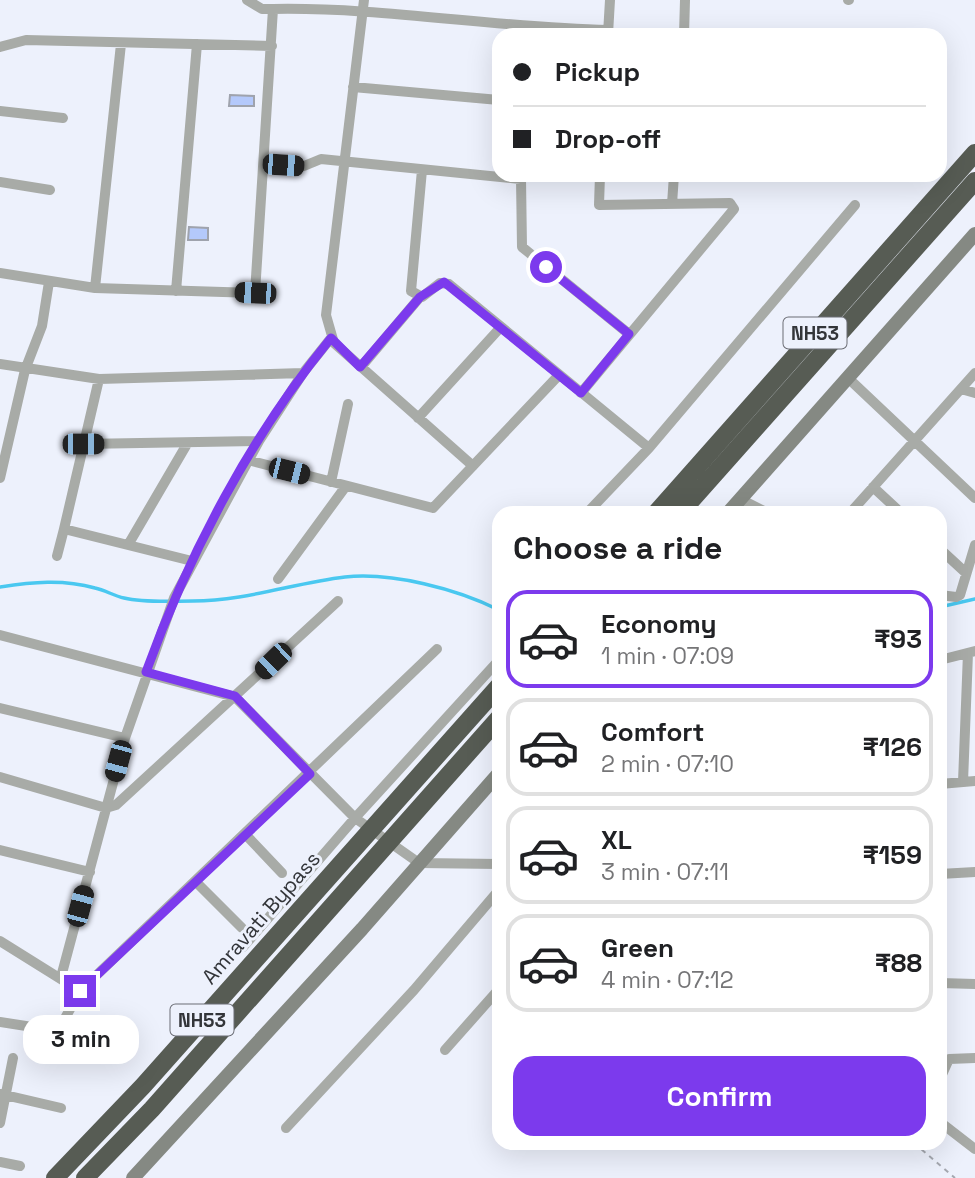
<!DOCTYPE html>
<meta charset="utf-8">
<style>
:root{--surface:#fff;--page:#f2f2f2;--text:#202124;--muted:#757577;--line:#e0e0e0;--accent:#7c3aed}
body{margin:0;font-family:"Space Grotesk",sans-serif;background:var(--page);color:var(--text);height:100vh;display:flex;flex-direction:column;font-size:26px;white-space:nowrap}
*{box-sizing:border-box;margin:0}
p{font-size:23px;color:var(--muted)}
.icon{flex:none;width:38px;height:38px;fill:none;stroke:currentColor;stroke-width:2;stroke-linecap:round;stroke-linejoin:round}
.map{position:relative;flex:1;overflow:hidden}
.details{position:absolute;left:492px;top:506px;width:455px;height:644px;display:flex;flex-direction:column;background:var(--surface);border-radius:21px;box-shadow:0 7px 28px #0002}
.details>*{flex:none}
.banner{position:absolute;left:492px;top:28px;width:455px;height:154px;border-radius:21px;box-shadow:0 7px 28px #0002;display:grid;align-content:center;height:154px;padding:0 21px;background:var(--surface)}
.end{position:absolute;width:32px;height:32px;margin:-16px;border:9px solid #7c3aed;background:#fff;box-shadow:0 0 0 4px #fff}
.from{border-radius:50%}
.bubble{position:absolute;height:49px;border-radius:21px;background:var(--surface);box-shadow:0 7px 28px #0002;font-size:23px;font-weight:700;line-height:49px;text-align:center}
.car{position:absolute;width:21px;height:42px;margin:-21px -10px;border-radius:9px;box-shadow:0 0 5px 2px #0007;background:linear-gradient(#222 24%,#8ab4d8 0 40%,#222 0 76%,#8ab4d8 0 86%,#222 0)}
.banner b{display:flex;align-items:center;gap:24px;height:66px;font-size:26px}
.banner b+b{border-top:2px solid var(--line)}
.banner i{width:18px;height:18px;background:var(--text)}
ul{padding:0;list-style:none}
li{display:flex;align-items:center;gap:21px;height:98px;margin:0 14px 10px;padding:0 7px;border:4px solid var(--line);border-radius:21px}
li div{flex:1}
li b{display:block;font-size:26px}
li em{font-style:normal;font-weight:700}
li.active{border-color:var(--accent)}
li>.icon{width:63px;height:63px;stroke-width:1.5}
h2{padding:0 21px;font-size:32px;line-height:84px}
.button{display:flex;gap:14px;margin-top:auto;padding:14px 21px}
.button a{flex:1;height:80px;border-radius:21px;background:var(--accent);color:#fff;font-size:28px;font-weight:700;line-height:80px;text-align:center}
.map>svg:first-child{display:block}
</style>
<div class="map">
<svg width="975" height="1178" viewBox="0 0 975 1178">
<rect width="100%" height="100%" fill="#edf1fc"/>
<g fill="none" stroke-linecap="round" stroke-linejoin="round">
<path stroke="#4ac8f0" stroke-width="3.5" d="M0 587C32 582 63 579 95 588 105 590 114 596 124 598 145 603 172 601 193 601 245 601 294 583 345 577 392 572 457 589 499 610
M940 607 975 599"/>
</g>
<path fill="#b4c9fb" stroke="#9fa3ad" stroke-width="2" d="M230 95 254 96V106H229Z
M189 227 208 228V240H188Z"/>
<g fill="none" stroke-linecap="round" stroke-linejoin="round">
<path stroke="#a5a8b0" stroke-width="2" stroke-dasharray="5 5" stroke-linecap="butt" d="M914 1143 955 1178"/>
<path stroke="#a8aba7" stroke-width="10" d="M364 0 326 315 334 343 473 466
M848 0H849
M273 9C385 7 496 28 608 30
M608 34 610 0
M684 35 685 0
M0 47 26 40 272 46
M353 87 499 100
M0 111 63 118
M265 164 304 166 321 159 521 179V175
M422 170 411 291 422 297 440 283 449 284 649 448
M521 179 522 247 629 334
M0 182 50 190
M672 204 674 175
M0 273 95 288 255 293 273 9H262L247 0
M95 288 121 44
M176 291 197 44
M0 364 99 379 303 373
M361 367 420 297
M848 378 975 498
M99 379 64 529 192 561
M961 389 975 393
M581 393 734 209 730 203 599 205 600 175
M418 418 500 328
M83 444 259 441
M248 460 433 508 559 375
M0 478 25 370 42 326 49 282
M331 482 348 404
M873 487 901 513
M740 499 768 513
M587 513 649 448 855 205
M850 513 975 373
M128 545 187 444
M940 549 966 573
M57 556 64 529
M278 579 346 486
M940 595 956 597 960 595 975 545
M0 635 235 697 355 818 419 863 499 864
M940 660 975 651
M0 708 125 738
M0 777 106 808 116 805 338 601
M963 782 968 653
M940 784 975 781
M246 835 282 873
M0 850 90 872
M940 874 975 872
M197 883 242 928
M0 941 80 991 437 649
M243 947 355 818 499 660
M61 977 125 738 174 598 259 441 303 373 331 338
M940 983 975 984
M0 1022 58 1031 80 991
M445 1050 499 989
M940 1079 949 1059 975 1058
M1 1094 61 1108
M940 1122 975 1149
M0 1123 13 1058
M286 1128 414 990 499 890
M0 1162 20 1166"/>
<path stroke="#858983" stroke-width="14" d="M728 513 975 234
M133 1178 362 929 499 773"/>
<path stroke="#575c54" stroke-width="18" d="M656 513 975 153
M680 513 975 181
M55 1178 143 1086 499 686
M85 1178 152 1109 499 718"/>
</g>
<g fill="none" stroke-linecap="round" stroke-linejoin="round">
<path stroke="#7c3aed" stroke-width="9" d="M80 991 310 774 235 696 146 672C189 553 251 436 331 338L360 367 420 297 444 282 581 393 629 334 546 267"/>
</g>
<g text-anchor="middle" stroke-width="6" stroke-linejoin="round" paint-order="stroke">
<g fill="#edf1fc" stroke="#6b6d74" stroke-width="2">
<rect x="783.5" y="317.5" width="63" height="31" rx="5"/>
<rect x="170.5" y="1004.5" width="63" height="31" rx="5"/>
</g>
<g font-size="19" font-weight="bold" fill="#333539">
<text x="815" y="340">NH53</text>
<text x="202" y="1027">NH53</text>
</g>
<g font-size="21" fill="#333539" stroke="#edf1fc">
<text transform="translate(261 918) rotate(-49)" y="7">Amravati Bypass</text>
</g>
</g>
</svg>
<i class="end from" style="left:546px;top:267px"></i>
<i class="end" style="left:80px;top:991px"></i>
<div class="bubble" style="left:23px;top:1015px;width:116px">3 min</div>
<i class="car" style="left:283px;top:165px;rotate:94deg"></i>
<i class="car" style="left:255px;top:293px;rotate:272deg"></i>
<i class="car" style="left:83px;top:444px;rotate:90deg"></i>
<i class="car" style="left:289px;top:471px;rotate:104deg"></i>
<i class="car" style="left:273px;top:661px;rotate:226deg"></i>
<i class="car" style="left:118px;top:761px;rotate:195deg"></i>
<i class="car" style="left:80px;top:906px;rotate:15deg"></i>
<div class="banner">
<b><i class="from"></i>Pickup</b>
<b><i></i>Drop-off</b>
</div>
<section class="details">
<h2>Choose a ride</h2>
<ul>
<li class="active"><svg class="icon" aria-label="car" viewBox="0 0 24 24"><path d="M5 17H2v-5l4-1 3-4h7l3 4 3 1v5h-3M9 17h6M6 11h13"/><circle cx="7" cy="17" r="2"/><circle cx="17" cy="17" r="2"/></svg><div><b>Economy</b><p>1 min · 07:09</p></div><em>₹93</em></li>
<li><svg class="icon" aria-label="car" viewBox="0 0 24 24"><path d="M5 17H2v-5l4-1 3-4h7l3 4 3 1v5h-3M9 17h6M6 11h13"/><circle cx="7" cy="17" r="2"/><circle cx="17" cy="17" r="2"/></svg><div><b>Comfort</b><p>2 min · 07:10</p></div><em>₹126</em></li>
<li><svg class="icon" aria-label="car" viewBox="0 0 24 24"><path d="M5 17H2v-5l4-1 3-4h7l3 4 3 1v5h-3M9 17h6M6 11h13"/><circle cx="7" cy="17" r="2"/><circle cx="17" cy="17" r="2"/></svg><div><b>XL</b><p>3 min · 07:11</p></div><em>₹159</em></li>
<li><svg class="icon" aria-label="car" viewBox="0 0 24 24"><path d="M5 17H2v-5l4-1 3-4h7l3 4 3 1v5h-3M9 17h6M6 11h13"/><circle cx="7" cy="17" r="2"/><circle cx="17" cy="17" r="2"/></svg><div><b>Green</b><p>4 min · 07:12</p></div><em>₹88</em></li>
</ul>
<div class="button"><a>Confirm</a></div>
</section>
</div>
